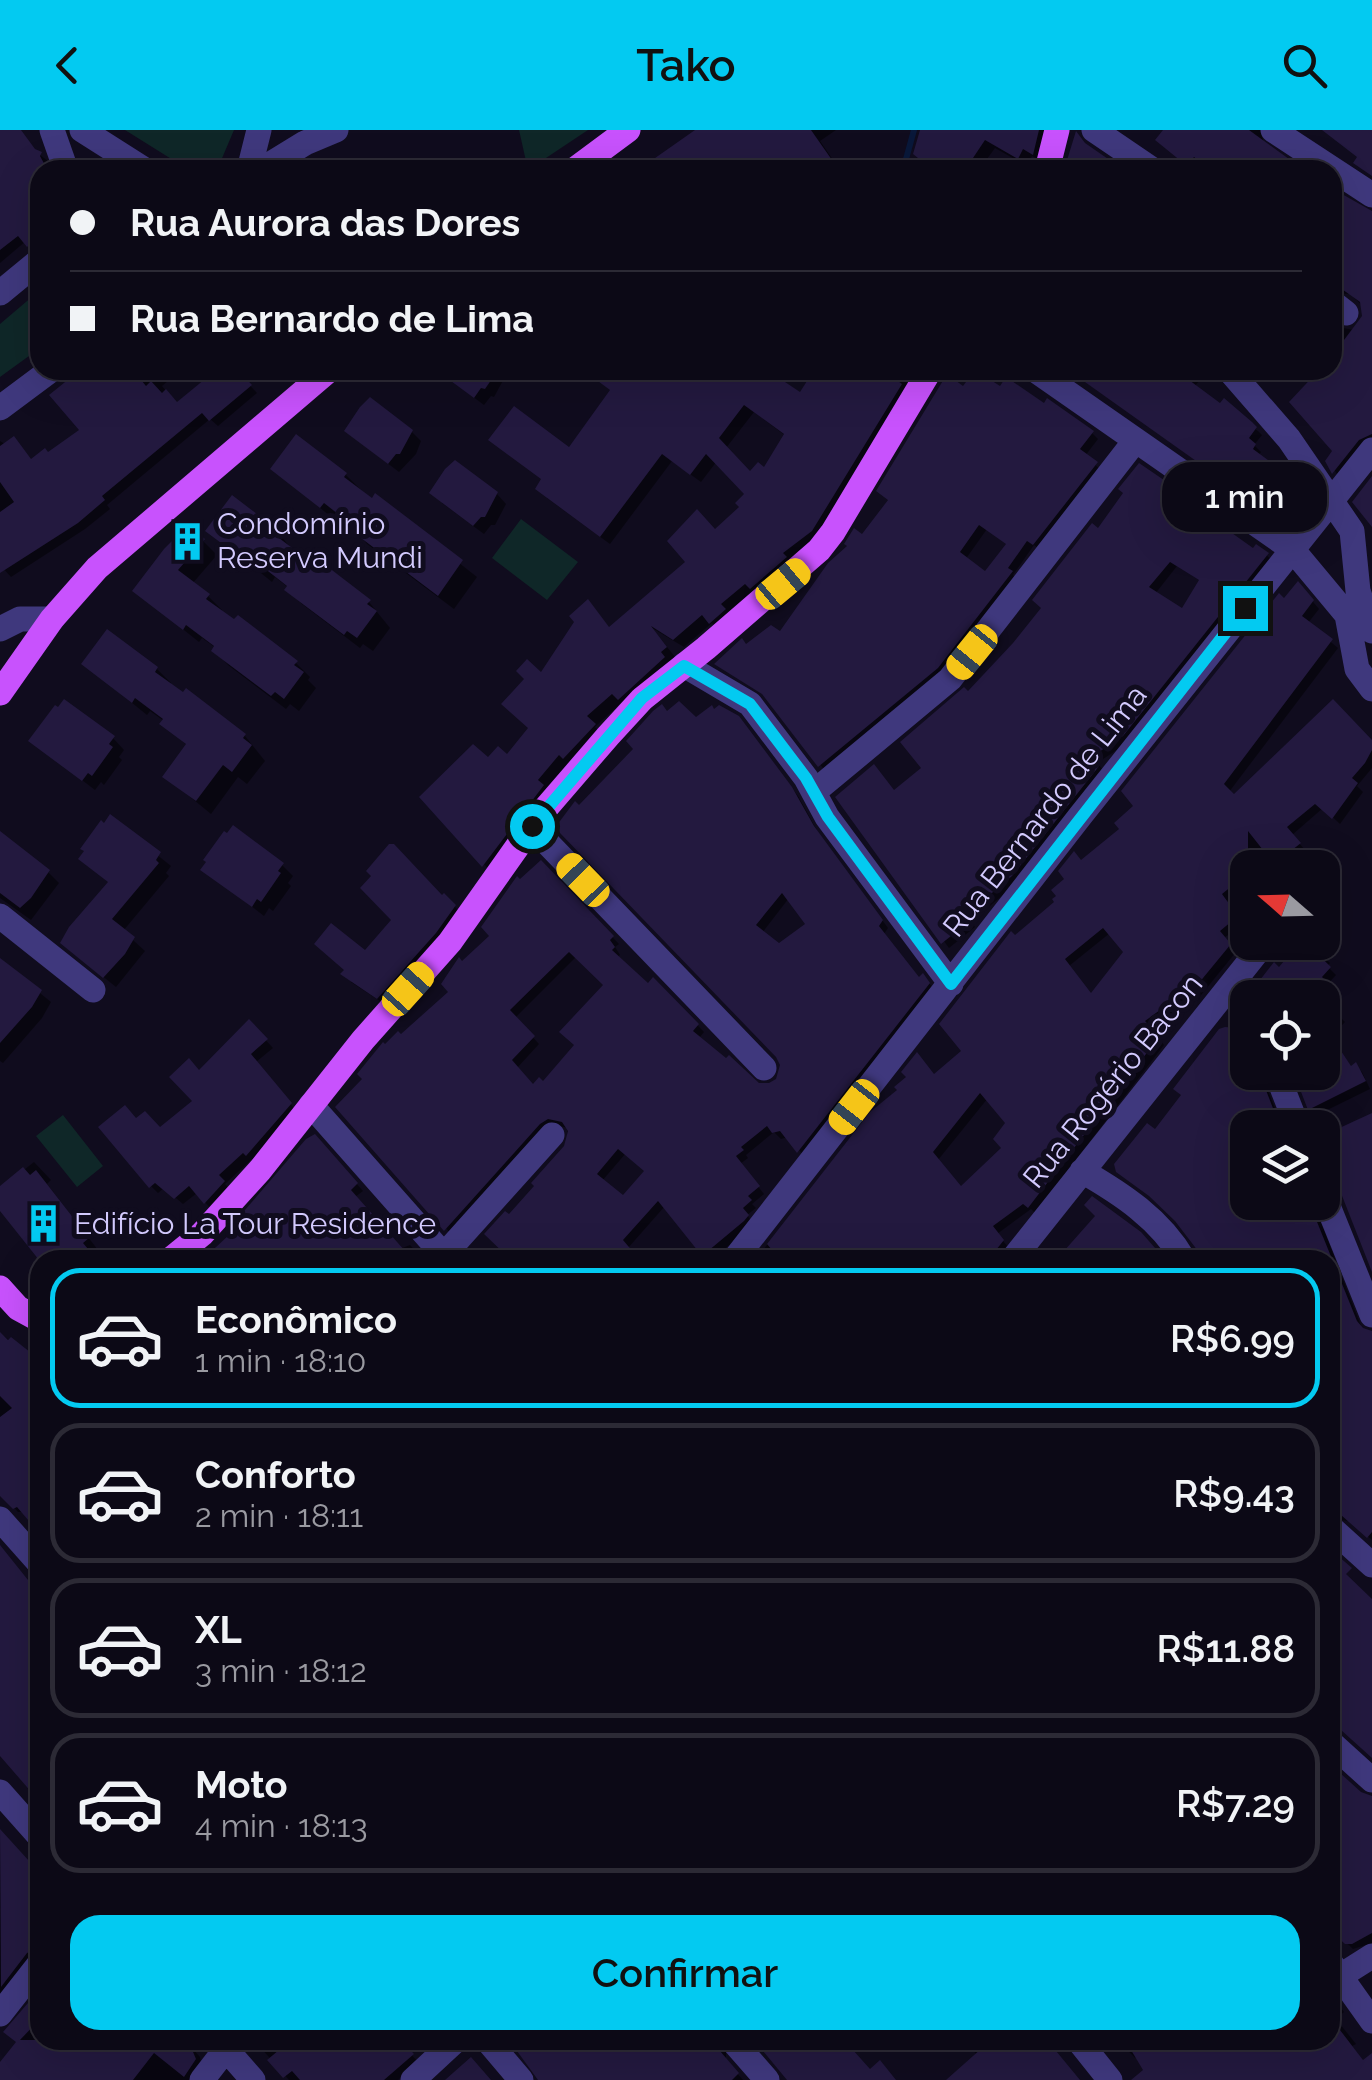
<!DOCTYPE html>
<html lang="pt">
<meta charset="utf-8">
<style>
:root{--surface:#0c0916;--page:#15121f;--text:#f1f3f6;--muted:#9a9aa1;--line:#2c2a35;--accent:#03caf1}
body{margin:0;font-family:Raleway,sans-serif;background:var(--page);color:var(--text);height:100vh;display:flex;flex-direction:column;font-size:38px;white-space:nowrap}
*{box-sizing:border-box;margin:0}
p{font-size:32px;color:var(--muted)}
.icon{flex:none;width:55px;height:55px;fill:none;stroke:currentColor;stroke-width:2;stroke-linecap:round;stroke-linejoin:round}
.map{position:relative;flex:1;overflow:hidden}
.panel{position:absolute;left:30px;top:1120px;width:1310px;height:800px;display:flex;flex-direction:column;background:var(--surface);border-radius:30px;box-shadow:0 10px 40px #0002,0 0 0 2px var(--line)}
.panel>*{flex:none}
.guide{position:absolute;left:30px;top:30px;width:1312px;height:220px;border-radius:30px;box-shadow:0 10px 40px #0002,0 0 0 2px var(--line);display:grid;align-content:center;height:220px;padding:0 40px;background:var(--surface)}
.needle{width:65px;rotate:290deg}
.controls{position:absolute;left:1230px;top:720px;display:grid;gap:20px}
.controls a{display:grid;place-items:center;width:110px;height:110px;border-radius:20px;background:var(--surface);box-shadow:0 10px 40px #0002,0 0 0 2px var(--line);font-size:50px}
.end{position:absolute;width:45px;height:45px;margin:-22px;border:12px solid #03caf1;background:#111;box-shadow:0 0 0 5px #111}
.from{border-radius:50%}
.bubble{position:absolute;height:70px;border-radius:30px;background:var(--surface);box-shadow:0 10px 40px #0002,0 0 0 2px var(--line);font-size:32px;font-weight:600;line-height:70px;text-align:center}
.car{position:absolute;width:30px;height:60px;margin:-30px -15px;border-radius:12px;box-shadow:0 0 8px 2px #0007;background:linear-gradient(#f5c518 24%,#345 0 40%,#f5c518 0 76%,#345 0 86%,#f5c518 0)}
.guide b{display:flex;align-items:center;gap:35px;height:95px;font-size:38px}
.guide b+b{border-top:2px solid var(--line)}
.guide i{width:25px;height:25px;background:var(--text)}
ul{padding:18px 0 0;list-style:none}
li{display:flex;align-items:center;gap:30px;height:140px;margin:0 20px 15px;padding:0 20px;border:5px solid var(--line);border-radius:30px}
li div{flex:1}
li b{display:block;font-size:38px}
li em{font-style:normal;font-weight:600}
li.selected{border-color:var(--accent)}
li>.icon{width:90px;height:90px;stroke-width:1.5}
.action{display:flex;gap:20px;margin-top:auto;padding:20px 40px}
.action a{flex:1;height:115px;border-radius:30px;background:var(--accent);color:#111;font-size:40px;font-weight:600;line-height:115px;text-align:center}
header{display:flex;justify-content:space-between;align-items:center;height:130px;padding:0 40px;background:var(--accent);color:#111;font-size:45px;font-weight:600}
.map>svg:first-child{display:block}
</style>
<header><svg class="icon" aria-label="back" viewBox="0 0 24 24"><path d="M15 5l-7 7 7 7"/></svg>Tako<svg class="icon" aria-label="search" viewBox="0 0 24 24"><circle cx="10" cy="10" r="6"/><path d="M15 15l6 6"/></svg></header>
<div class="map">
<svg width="1372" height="1950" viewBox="0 0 1372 1950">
<rect width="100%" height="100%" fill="#100c1e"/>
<path fill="#0f2728" d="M125 0H234L217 40H189Z
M519 0H588L528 40Z
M40 160V218L0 247V194Z
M521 389 578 432 547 470 492 428Z
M63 985 103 1036 77 1057 36 1006Z"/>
<path fill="#0007" fill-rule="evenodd" d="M0 0H19L36 22 48 31 50 40H40V118L36 122 26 111 0 133Z
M700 0H836L820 11 840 40H642Z
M923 0H1047L1042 32 1032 26 1027 36 995 18 979 40H915L921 28Z
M1165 0H1265L1262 5 1264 15 1300 40H1180L1175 35 1180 29Z
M1332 72 1339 77 1372 82V311L1340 348 1328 331 1335 321 1311 252 1302 240H1332V196L1354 200 1364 187 1363 176 1350 164 1332 163Z
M82 240H181L162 256 178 275 220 240H245L247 243 242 247 257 263 218 296 210 289 107 375 110 379 85 399 11 447 0 435V311L32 331 49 325 83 300Z
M437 240H502L506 245 494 267 491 266 484 275Z
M584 240H785L778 250 801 266 817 240H925L820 410 720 501 712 493 684 517 652 498 675 527 629 577 623 571 595 597 603 605 493 744 423 667 488 631 507 627 531 598 542 546 610 499 688 432 743 378 748 364 717 331 701 352 672 331 610 414 547 368 544 350 612 261ZM754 282 786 306 764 341 751 344 726 318Z
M1068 240H1189L1200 250 1194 257 1258 301 1262 305 1254 315 1261 322 1258 326 1276 341 1274 345 1315 377 1298 400Z
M964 259 1000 260 1092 303 1098 309 1085 326 1102 341 1041 420 1034 415 1013 445 1018 450 944 544 826 642 768 567 747 517 780 504 862 408ZM987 399 1008 415 985 445 965 430Z
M412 302 421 311 416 324 399 342 357 310Z
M1139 336 1217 389 1222 395 1220 398 1253 422 1257 417 1273 431 1129 612 1097 633 1105 642 1018 752 971 792 975 797 949 818 838 667 895 663 925 638 969 565 1015 514 1126 364ZM1177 436 1201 451 1182 481 1155 464Z
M273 339 345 344 372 371 375 367 477 447 454 479 367 414 353 397 340 386 336 391Z
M497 364 506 374 495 395H491L484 404 442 373Z
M208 400 281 406 294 422 369 472 390 498 373 521 363 514 360 518 302 474 287 460 289 458 275 447 272 452Z
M203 411 217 425 192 454 208 466 222 480 221 483 296 533 310 547 308 550 316 558 299 581 290 574 286 579 228 535 214 520 216 518 202 508 199 512 135 461Z
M1304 461 1319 479 1308 493 1338 518 1229 662 1235 667 1372 613V638L1357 656 1363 662 1340 694 1323 678 1292 705 1305 720 1296 728 1302 735 1298 738H1280L1275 731 1267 738H1248V754L1227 771 1243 794 1224 808 1236 822 1197 870 1194 866 1150 899 1164 915 1035 1083 1031 1079 997 1104 1009 1118 998 1130H755L872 983 935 947 965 922 1015 808 1058 772 1081 733 1123 700 1284 471ZM1110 803 1126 822 1092 866 1069 836ZM988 968 1008 993 1004 1019 962 1059 938 1030Z
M84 534 157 539 171 553 169 555 183 566 186 562 245 606 265 631 247 654 238 647 211 684 166 647 188 616 163 594 164 591 150 581 147 585Z
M668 584 745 596 798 666 820 706 888 798 884 804 920 850 929 853 935 861 805 1027 788 1007 781 1009 774 1002 746 1025 748 1028 740 1034 764 1064 752 1074 756 1078 747 1085 753 1093 750 1097 712 1130 665 1076 628 1118 638 1130H515L509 1088 566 1017 568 998 556 995 452 1105 339 977 401 908 451 862 462 834 493 806 520 753 541 733 619 814 615 817 620 825 617 827 648 857 654 850 704 902 699 908 758 956H770L778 951 783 935 579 679ZM789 768 808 794 779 816 762 803ZM577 826 606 855 577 915 543 955 533 957 517 938 539 914 515 888ZM626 1023 647 1042 623 1069 602 1051Z
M113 608 124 620 119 627 122 630 104 655 101 652 95 660 31 611Z
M111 688 171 736 166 743 169 746 123 801 145 821 116 857 75 824 110 753 81 729Z
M0 716 48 742 59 753 31 790 0 768Z
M282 735 293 746 288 753 291 756 273 781 269 778 264 786 204 739Z
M444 766 462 784 386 875 351 852 365 823Z
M1303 812H1308L1330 833 1327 836 1336 845 1326 856 1338 867 1330 877 1345 892 1331 906 1352 938 1355 936 1362 942 1370 959 1317 985 1310 978 1296 942H1322V868L1279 840Z
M0 831 51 872 42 888 3 933 0 931Z
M249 892 273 918 256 932 297 982 255 1032 252 1029 225 1054 230 1060 212 1080 197 1063 183 1074 164 1058 158 1063 151 1056 136 991 160 1000 195 971 199 943Z
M1237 901 1248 912V942H1269L1266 956 1283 998H1248V1072H1313L1363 1201 1372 1202V1410L1350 1391 1330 1389V1130H1203L1155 1002Z
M1372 986V1135L1339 1053 1322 1052V1008Z
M321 1014 363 1061 355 1067 400 1119 410 1115 424 1130H206Z
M34 1032 51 1050 47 1054 98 1120 92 1125 96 1130H42L0 1077V1059Z
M0 1203 40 1234V1402L25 1382H18L0 1362Z
M1330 1637 1372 1672V1813L1353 1819 1330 1797Z
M0 1702 40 1746V1820L0 1872Z
M40 1863V1910H185L200 1927 202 1937 192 1950H64L10 1906Z
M1330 1864 1344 1882 1336 1889 1356 1914 1352 1916 1364 1932 1372 1927V1950H1136L1147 1941 1138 1926 1135 1928 1118 1910H1330Z
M254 1910H422L409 1922 418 1932 398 1950H289Z
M515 1910H726V1931L743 1950H541Z
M905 1910H949L936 1921 928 1912 916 1922Z
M964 1910H1045L1079 1950H948L978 1926Z"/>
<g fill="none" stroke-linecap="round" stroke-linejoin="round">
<path stroke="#09183a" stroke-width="6" d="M903 40 914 0"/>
</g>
<path fill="#23193f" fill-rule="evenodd" d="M0 0H21L35 19 42 22 40 26 47 39 40 40V104L27 117 18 106 0 120Z
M695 0H811L839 40H638Z
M920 0H1039L1033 25 1023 19 1018 29 985 10 965 40H912L917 33 918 28 913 24Z
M1163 0H1249L1304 40H1210L1194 27 1187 36 1155 10Z
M1322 0H1372V46L1353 33 1357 27Z
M1076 1 1085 13 1124 40H1064Z
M1333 59 1372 81V304L1359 310 1332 344 1325 331 1332 321 1289 272 1319 240H1332V226L1362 186 1360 172 1332 152Z
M80 240H133L146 256 151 251 162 263 166 259 177 272 216 240H238L252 255 209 291 202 283 102 366 105 370 78 393 0 443V382L14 372 0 352V316L14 306 31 329 45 318 48 322 79 300 49 265Z
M436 240H498L485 259 481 258 474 268Z
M583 240H767L800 262 814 240H899L894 248 902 254 812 401 783 423 787 427 750 459 745 454 721 474 726 479 709 494 702 485 673 510 651 496 667 517 661 522 665 527 618 570 612 564 587 586 596 594 563 629 559 625 538 650 544 655 482 737 419 667 473 614 488 627 498 616 507 624 528 598 501 574 524 549 516 541 527 529 541 542 574 492 569 486 588 469 609 497 685 432 667 411 697 379 715 399 739 377 735 373 744 364 706 324 690 345 662 324 600 407 535 359 541 349 488 310 514 276 569 317 610 260ZM744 275 784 304 764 337 758 332 750 341 719 308Z
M975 240 1000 256 1006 247 1044 273 1047 268 1094 301 1080 319 1098 332 1033 415 1027 411 1008 438 1013 441 938 538 818 637 762 564 714 534 742 508 746 514 771 495 780 501 828 433 847 416 844 414 854 398 862 404 888 370 876 361 947 244 963 256ZM979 395 1006 414 985 441 960 422Z
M1068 240H1197L1189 250 1220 273 1224 268 1252 292 1257 297 1249 308 1256 314 1253 319 1272 333 1268 338 1311 369 1291 396 1282 392Z
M370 267 413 300 400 324H396L388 334 344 301 360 277Z
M296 304 347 343 344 347 372 368 375 363 463 430 438 466 349 399 352 395 324 373 320 378 270 339Z
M455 330 498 362 485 387H481L473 396 429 363 445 339Z
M1139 333 1218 387 1215 391 1253 418 1256 414 1269 423 1123 606 1093 626 1100 635 1012 746 967 784 971 790 941 814 835 667 874 634 894 660 921 638 900 612 964 557 968 561 1013 513 1041 478 1032 470 1092 393 1098 398 1123 363 1118 359ZM1170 432 1199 450 1182 478 1149 457Z
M1372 346V397L1352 372Z
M232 365 283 404 279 408 307 429 311 424 371 470 367 474 377 481 357 508 347 501 344 505 284 460 287 456 259 434 256 439 205 401Z
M188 395 205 409 178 440 210 464 206 469 234 489 238 485 298 531 294 535 304 542 284 569 275 562 271 566 211 521 214 516 186 495 183 500 132 461 164 419Z
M1298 451 1314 470 1302 486 1333 509 1224 654 1234 664 1333 569 1372 610V620L1365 633 1352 648 1358 653 1332 689 1315 674 1287 697 1301 713 1292 720 1300 729 1293 738H1277L1248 701V743L1222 764 1238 786 1220 801 1231 814 1189 865 1186 861 1145 891 1159 907 1028 1078 1023 1074 993 1096 1004 1110 988 1130H760L772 1120 767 1114 870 982 897 960 894 957 906 947 901 942 917 922 934 944 961 921 939 894 1011 801 1015 805 1054 772 1052 769 1056 766 1051 760 1064 749 1058 741 1074 721 1081 730 1119 699 1114 693 1133 676 1121 661 1279 463 1284 468ZM1103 798 1123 822 1091 863 1065 829ZM980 963 1005 993 993 1009 1001 1018 961 1056 933 1022Z
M107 499 158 537 155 542 183 562 186 558 246 604 243 608 252 615 232 642 223 635 196 671 162 647 186 614 159 594 163 589 135 568 132 573 81 534Z
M64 569 115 606 109 614 113 617 92 646 88 643 82 651 28 611 55 575 58 577Z
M679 571 696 587 712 575 714 579 719 575 739 586 792 657 814 696 883 790 879 796 919 847 923 843 930 853 797 1023 780 1001 772 1003 767 996 741 1017 744 1020 736 1026 760 1056 748 1066 752 1070 743 1078 749 1085 744 1091 702 1126 658 1071 623 1110 640 1130H511L484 1104 505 1081 509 1084 534 1056 531 1053 564 1016 568 1001 562 992 548 989 540 994 444 1101 335 977 362 949 357 944 383 912 385 914 398 901 401 904 448 862 441 854 459 827 462 831 489 806 481 797 517 746 520 749 541 730 614 806 610 810 615 817 612 820 648 853 653 847 699 894 693 901 726 928 729 925 759 953H769L776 949 780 935 776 927 560 703 557 695 575 671 579 675 633 619 626 611 653 581 662 574 667 581ZM782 763 805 794 779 813 756 795ZM569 822 603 855 559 902 574 915 543 951 539 947 533 954 512 930 535 906 510 880ZM618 1019 644 1041 623 1065 597 1044Z
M110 684 161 722 156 730 159 733 112 789 135 807 125 824 103 848 60 813 69 797 108 752 78 729 84 721 80 719 101 690 104 693Z
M233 695 284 733 278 741 281 743 261 772 257 769 252 777 200 740 206 732 203 730 224 701 227 703Z
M0 701 50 740 31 768 20 778 0 763Z
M389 714H394L442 765 444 763 456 775 436 803 377 869 340 844 344 840 314 814 331 793 365 820 391 790 360 758 371 746 366 741Z
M1300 812H1305L1331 837 1322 847 1333 858 1326 868H1281L1260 850 1274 832 1279 837Z
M0 828 42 860 32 877 0 913Z
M249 889 268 909 251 924 292 973 246 1026 243 1023 219 1045 225 1051 204 1074 189 1056 174 1069 155 1053 149 1058 98 997 125 975 136 988 145 981 160 997 192 971 169 947 189 928 199 940Z
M1322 892 1351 936 1356 932 1366 951 1308 980 1298 954 1311 942H1322Z
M1225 897 1238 898 1244 905 1248 914V942H1259L1279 994 1272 998H1248V1072H1309L1357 1191 1363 1198 1372 1201V1402L1367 1408 1341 1385 1330 1381V1130H1200L1198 1121 1175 1091 1149 1066 1116 1042 1114 1034 1147 993 1155 999 1181 965 1173 959 1219 899Z
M1372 983V1142L1326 1025 1322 1027V1006Z
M315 1004 358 1053 351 1060 413 1130H202L229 1105 226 1102 306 1009Z
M23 1037 30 1045 36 1040 89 1108 83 1113 88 1119 74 1130H39L0 1081V1056Z
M1092 1066 1141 1102 1162 1126 1159 1130H1056L1095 1086 1084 1075Z
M0 1202 8 1210 11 1207 40 1230V1404L17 1377 13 1379 0 1366V1287L12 1278 0 1266Z
M0 1415 40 1465V1672L0 1626Z
M1330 1419 1352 1438 1346 1444 1372 1469V1628L1341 1600 1330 1596Z
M1330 1634 1361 1662 1372 1666V1803L1352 1814H1345L1330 1800Z
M0 1699 40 1743V1817L27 1823 1 1857Z
M40 1859V1889L20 1910H188L196 1929 184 1947 154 1923 133 1950H0V1932L16 1912 3 1902Z
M1330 1887 1363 1930 1372 1923V1950H1131L1143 1940 1125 1910H1330Z
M271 1910H401L414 1924 384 1950H300L292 1941 283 1948 267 1930 279 1920Z
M509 1910H716L720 1921 739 1943 732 1950H538Z
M754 1910H844L870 1939 880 1930 896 1950H787Z
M991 1910H1047L1080 1950H946Z
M471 1927 491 1950H445Z"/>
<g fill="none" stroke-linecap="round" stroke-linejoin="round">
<path stroke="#3f387d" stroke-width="25" d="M52 0 66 40
M82 0 145 40
M1094 0 1153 40
M1273 0 1372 65
M249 40 259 0
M261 40 305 13 336 0
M0 163 40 130
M1332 172 1346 183
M1035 240 1292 419 1347 485 1357 539 1372 559
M1229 240 1289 309 1352 401 1358 461 1372 501
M0 278 51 240
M0 499 20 489H52
M684 535 750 574 806 648 827 687 951 854
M814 662 950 549 1135 311
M531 696 764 938
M0 786 93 860
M1276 942 1298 998
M311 975 448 1130
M1082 1041C1122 1064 1160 1089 1184 1130
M1322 1061 1372 1185
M444 1125 552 1005
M734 1130 1081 685 1372 320
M1012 1130 1265 812
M0 1389 40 1434
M1330 1397 1372 1435
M1330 1612 1372 1650
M0 1662 40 1707
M1330 1832 1372 1891
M1342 1845 1372 1826
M0 1884 40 1833
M218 1910 253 1950
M487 1910 521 1950
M732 1910 767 1950
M1078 1910 1110 1950
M202 1950 226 1919
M413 1950 456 1910"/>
<path stroke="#c852fd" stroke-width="25" d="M574 40 628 0
M1047 40 1057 0
M0 563 52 489 97 438 329 240
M170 1130 202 1104 260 1040 363 910 450 812 539 686 608 606 642 569 706 518 819 420 833 402 930 240
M0 1158 18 1178 40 1190"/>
</g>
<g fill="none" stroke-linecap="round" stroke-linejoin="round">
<path stroke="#03caf1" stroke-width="12" d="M532 696 642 568 684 536 750 574 806 648 828 687 951 854 1245 478"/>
</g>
<defs>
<symbol id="building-bare" viewBox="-9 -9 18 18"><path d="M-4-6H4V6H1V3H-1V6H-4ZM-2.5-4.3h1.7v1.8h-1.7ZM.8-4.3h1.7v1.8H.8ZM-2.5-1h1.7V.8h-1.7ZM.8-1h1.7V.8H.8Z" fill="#03caf1" stroke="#100c1e" stroke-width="2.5" paint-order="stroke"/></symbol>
</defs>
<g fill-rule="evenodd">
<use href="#building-bare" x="160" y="384" width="55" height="55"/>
<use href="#building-bare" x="16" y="1066" width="55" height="55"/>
</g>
<g text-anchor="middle" stroke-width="10" stroke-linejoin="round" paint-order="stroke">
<g font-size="30" fill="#d3cafe" stroke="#100c1e" text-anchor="start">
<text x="217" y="404">Condomínio<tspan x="217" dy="34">Reserva Mundi</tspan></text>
<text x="74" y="1104">Edifício La Tour Residence</text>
</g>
<g font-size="30" fill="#d3cafe" stroke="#100c1e">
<text transform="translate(1045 681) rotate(-52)" y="10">Rua Bernardo de Lima</text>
<text transform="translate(1113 951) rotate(-51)" y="10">Rua Rogério Bacon</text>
</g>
</g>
</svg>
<div class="controls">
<a><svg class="needle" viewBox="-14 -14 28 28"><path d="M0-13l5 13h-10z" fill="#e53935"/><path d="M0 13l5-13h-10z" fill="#9a9aa1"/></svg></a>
<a><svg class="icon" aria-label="locate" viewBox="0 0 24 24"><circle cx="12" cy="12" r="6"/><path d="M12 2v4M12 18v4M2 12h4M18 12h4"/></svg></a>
<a><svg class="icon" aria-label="layers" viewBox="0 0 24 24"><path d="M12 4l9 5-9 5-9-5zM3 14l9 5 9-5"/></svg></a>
</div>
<i class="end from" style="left:532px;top:696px"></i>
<i class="end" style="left:1245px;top:478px"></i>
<div class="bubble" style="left:1162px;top:332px;width:165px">1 min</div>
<i class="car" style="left:783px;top:454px;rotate:50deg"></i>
<i class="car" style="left:972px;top:522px;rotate:219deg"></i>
<i class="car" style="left:583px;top:750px;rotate:316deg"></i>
<i class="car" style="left:408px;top:859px;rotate:42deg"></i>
<i class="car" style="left:854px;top:977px;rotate:218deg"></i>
<div class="guide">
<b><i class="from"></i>Rua Aurora das Dores</b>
<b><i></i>Rua Bernardo de Lima</b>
</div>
<section class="panel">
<ul>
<li class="selected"><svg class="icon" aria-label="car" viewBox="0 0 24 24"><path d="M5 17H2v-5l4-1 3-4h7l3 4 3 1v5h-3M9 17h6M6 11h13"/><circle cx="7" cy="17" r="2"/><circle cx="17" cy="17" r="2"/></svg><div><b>Econômico</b><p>1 min · 18:10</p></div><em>R$6.99</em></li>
<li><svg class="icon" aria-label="car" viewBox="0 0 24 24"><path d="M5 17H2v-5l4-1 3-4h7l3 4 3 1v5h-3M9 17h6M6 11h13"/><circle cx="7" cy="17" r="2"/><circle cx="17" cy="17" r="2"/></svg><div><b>Conforto</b><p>2 min · 18:11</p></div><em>R$9.43</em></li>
<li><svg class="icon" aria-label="car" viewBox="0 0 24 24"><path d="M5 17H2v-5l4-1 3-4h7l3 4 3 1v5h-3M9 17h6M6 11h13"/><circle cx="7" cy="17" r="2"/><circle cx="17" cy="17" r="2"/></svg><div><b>XL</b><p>3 min · 18:12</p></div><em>R$11.88</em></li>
<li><svg class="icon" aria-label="car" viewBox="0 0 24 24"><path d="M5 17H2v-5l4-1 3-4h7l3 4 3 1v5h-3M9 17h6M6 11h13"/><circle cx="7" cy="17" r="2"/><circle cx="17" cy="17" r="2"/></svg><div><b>Moto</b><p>4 min · 18:13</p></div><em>R$7.29</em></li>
</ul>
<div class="action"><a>Confirmar</a></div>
</section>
</div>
